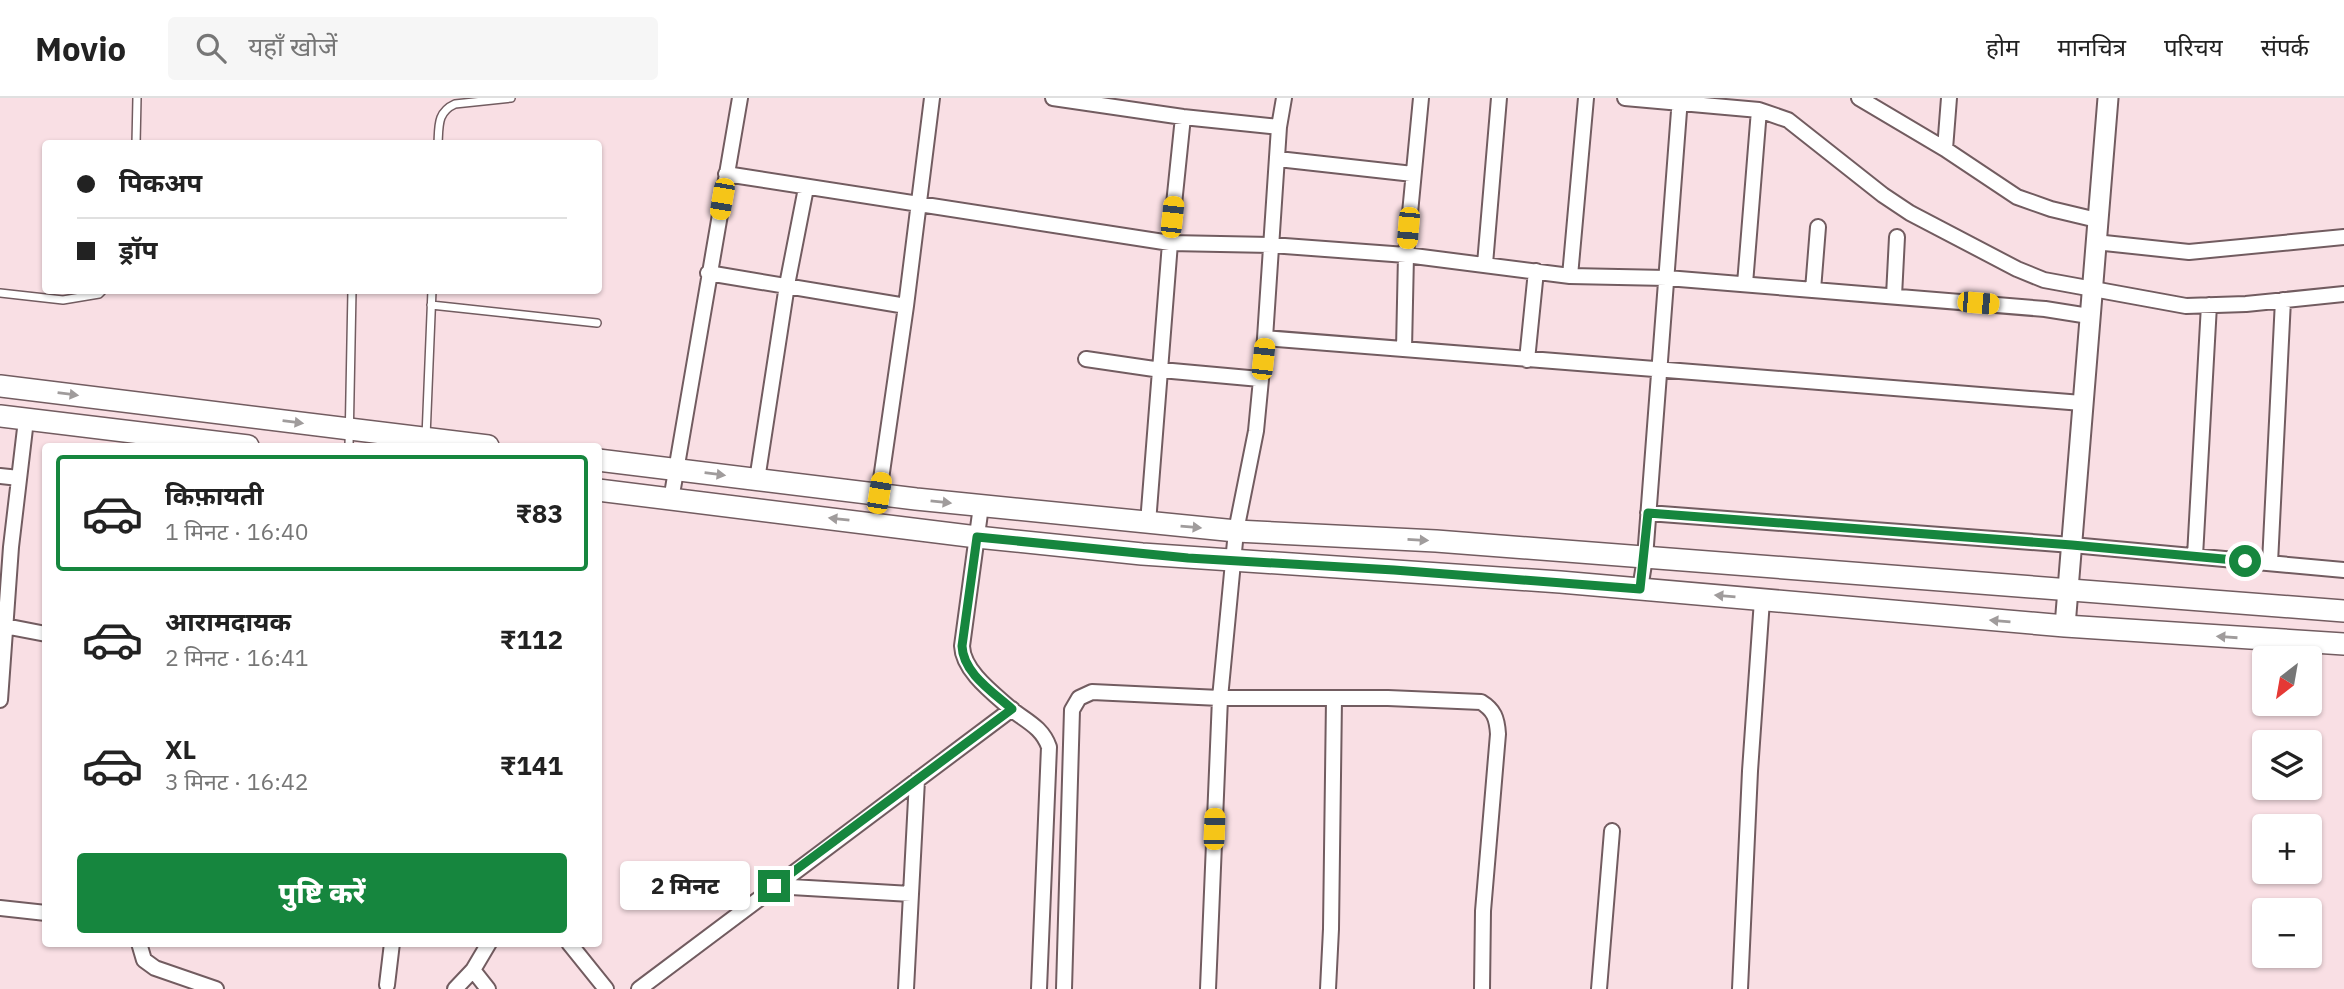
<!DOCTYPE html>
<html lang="hi">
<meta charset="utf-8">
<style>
:root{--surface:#fff;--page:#f6f6f6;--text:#222;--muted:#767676;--line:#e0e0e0;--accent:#16863e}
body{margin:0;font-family:"IBM Plex Sans","Noto Sans Devanagari",sans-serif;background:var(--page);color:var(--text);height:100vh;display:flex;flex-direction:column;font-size:26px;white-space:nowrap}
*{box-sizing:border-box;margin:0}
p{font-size:23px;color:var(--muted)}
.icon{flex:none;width:38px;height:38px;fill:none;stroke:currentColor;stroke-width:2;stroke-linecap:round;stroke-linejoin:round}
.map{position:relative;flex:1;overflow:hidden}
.side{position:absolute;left:42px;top:345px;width:560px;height:504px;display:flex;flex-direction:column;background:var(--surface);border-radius:7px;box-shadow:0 2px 5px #0004}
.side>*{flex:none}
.guide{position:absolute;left:42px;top:42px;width:560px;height:154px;border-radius:7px;box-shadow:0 2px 5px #0004;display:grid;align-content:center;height:154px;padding:0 35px;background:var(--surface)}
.needle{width:46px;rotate:211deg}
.controls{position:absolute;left:2252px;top:548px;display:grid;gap:14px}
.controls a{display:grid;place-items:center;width:70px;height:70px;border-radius:7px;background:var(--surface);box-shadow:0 2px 5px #0004;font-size:35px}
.end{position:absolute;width:32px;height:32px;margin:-16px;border:9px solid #16863e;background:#fff;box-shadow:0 0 0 4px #fff}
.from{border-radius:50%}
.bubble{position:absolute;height:49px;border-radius:7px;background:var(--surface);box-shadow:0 2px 5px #0004;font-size:23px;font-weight:800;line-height:49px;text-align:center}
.car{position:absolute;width:21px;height:42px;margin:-21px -10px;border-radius:9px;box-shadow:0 0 5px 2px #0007;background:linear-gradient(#f5c518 24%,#345 0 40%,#f5c518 0 76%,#345 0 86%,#f5c518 0)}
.guide b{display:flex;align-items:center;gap:24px;height:66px;font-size:26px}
.guide b+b{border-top:2px solid var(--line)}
.guide i{width:18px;height:18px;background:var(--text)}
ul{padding:12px 0 0;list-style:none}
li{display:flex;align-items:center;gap:21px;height:116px;margin:0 14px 10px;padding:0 21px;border:4px solid transparent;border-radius:7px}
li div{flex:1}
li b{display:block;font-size:26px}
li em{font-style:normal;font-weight:800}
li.current{border-color:var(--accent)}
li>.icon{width:63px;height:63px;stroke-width:1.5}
.cta{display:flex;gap:14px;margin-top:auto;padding:14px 35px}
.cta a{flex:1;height:80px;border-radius:7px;background:var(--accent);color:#fff;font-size:28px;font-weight:800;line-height:80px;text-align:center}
header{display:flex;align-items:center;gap:42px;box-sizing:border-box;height:98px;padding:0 35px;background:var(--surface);border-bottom:2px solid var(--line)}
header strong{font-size:33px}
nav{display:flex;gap:38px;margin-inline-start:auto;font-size:24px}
.search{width:490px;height:63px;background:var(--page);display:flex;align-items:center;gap:18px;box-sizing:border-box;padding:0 24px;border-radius:7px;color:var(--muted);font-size:26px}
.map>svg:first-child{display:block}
</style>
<header>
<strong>Movio</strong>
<div class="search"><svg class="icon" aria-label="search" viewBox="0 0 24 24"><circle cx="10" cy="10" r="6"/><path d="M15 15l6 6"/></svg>यहाँ खोजें</div>
<nav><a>होम</a><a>मानचित्र</a><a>परिचय</a><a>संपर्क</a></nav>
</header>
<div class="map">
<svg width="2344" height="891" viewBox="0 0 2344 891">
<rect width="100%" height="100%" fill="#f9dfe4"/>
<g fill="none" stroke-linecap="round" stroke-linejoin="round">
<defs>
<path id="lane" d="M136 46 137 0
M438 46C439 28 437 14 455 6L511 0
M0 195 63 202 99 196 103 192
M431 207 597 225
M426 339 432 192
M349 348 352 192"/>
<path id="street" d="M1053 0 1183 19 1279 29
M1625 0 1759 12 1788 22 1883 97 1910 115 2017 171 2044 182 2186 208 2246 206 2344 196
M1859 0 1945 51 2017 99 2051 111 2097 122
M1945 51 1949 0
M1278 61 1413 76
M726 76 1170 145 1271 147 1406 157 1570 178 1667 180 2045 211 2089 218
M2095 144 2189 154 2344 139
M1485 166 1499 0
M708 175 906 208
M1570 178 1586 0
M1745 186 1759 12
M1813 192 1818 129
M1894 198 1897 139
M1265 240 2082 305
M1404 251 1406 157 1421 0
M1086 261 1161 272 1260 281
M1527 262 1536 173
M0 378 19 380
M757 382 787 187 806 90
M879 395 906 208 932 0
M671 402 740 0
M981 408 962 548C963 573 993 595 1011 611 1026 623 1042 629 1049 649L1039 891
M1648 415 2072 447 2344 472
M1148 425 1170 145 1183 19
M2195 458 2209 207
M2270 465 2283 202
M1640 491 1645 460 1680 0
M0 527 46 536
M0 602 11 449 26 322
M774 788 911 796
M0 810 46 815
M139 845 144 862 155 870 216 891
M569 845 606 891
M473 872 488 891
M387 887 392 845
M455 891 473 872 489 845
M639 891 1012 611
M906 891 917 682
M1064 891 1072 612 1079 600 1092 594 1220 600H1388L1481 604C1494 612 1497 620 1498 636L1483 813 1482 891
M1208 891 1220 600 1236 433 1256 333 1265 240 1279 29 1284 0
M1328 891 1331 831 1334 601
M1599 891 1612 733
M1740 891 1750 673 1762 502"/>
<path id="secondary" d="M2065 528 2108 0"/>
<path id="primary" d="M0 288 488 348
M0 318 248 348
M598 362 916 401 1236 433 1436 443 2344 513
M598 392 977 439 1142 456 1560 484 2065 528 2344 546"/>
</defs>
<use href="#lane" stroke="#725c60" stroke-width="10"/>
<use href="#street" stroke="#725c60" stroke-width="18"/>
<use href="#secondary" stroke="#725c60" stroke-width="23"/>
<use href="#primary" stroke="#725c60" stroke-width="24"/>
<use href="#lane" stroke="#fff" stroke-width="7"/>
<use href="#street" stroke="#fff" stroke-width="14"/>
<use href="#secondary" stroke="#fff" stroke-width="19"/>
<use href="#primary" stroke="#fff" stroke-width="21"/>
</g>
<defs><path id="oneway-solid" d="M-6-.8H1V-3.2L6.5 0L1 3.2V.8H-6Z" transform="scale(1.75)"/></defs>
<g fill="#a09c9c">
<use href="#oneway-solid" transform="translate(68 296) rotate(7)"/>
<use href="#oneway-solid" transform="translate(293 324) rotate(7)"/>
<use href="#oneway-solid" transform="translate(715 376) rotate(7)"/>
<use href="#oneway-solid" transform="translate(941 404) rotate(6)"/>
<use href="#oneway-solid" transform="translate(839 421) rotate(-174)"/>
<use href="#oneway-solid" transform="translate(1191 429) rotate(5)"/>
<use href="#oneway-solid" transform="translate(1418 442) rotate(3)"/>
<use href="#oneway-solid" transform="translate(1725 498) rotate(-175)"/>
<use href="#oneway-solid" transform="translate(2000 523) rotate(-175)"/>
<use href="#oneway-solid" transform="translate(2227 539) rotate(-176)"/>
</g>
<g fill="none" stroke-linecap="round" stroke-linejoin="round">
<path stroke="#16863e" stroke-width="9" d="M774 788 1012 611C993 594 963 575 962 548L977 439 1188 460 1394 472 1640 491 1648 415 2072 447 2245 463"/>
</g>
</svg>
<div class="controls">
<a><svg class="needle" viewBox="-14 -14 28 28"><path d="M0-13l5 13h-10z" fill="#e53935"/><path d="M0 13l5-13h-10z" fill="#767676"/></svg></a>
<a><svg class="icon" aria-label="layers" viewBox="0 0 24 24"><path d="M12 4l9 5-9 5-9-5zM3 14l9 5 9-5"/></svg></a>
<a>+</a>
<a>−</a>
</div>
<i class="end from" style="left:2245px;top:463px"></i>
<i class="end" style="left:774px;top:788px"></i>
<div class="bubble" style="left:620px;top:763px;width:130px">2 मिनट</div>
<i class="car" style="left:722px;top:101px;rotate:190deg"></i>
<i class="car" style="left:1172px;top:119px;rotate:6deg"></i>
<i class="car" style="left:1408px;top:130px;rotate:185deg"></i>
<i class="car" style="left:1978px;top:205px;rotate:95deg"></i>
<i class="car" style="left:1263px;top:261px;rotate:6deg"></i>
<i class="car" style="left:879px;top:395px;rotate:9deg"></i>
<i class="car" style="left:1214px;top:731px;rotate:2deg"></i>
<div class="guide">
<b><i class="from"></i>पिकअप</b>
<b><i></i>ड्रॉप</b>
</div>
<section class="side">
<ul>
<li class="current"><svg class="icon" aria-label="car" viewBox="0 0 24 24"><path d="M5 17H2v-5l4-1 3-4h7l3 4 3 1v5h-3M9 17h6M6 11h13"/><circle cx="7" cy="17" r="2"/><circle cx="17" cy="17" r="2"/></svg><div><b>किफ़ायती</b><p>1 मिनट · 16:40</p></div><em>₹83</em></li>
<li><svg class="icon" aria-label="car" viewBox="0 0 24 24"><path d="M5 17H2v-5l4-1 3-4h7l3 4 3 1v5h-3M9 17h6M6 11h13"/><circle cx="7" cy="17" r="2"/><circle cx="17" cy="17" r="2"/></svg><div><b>आरामदायक</b><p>2 मिनट · 16:41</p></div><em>₹112</em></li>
<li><svg class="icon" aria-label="car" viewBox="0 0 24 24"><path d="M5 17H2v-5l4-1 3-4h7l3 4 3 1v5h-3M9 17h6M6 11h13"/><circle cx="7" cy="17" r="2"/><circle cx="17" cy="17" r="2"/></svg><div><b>XL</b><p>3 मिनट · 16:42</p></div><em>₹141</em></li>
</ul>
<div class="cta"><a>पुष्टि करें</a></div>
</section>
</div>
